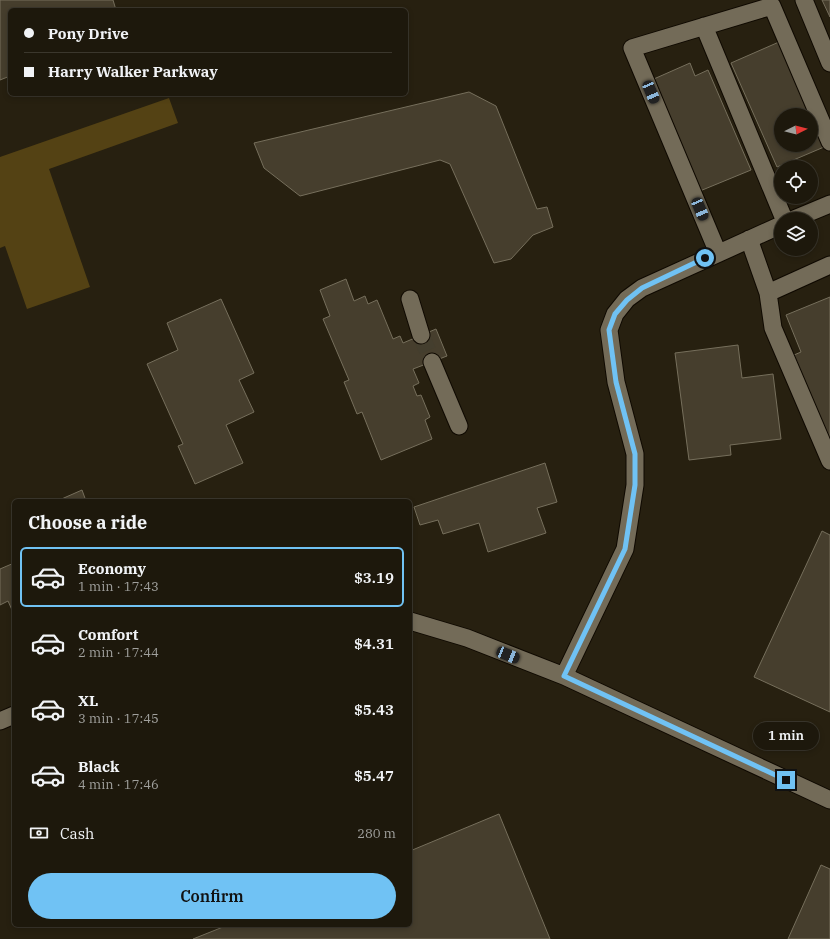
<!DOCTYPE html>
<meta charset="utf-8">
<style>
:root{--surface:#1d180c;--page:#252115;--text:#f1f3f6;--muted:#a0a09d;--line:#3b372d;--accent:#70c2f4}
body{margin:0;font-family:"IBM Plex Serif",serif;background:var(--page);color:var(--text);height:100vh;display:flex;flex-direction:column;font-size:15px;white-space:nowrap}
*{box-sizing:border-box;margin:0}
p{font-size:13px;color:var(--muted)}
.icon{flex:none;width:22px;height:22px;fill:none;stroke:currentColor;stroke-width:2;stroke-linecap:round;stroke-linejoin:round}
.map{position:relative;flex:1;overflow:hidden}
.panel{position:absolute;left:12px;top:499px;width:400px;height:428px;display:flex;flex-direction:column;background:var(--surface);border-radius:6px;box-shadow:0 2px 6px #0003,0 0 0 1px var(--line)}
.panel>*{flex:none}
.top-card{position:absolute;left:8px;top:8px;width:400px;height:88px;border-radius:6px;box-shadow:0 2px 6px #0003,0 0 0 1px var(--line);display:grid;align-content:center;height:88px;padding:0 16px;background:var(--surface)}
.needle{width:26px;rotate:84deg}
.buttons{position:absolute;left:774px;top:108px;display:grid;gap:8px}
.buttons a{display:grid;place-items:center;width:44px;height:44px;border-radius:50%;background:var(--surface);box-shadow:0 2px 6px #0003,0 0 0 1px var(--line);font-size:20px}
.end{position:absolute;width:18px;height:18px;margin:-9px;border:5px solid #70c2f4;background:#111;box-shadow:0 0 0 2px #111}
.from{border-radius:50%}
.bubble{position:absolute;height:28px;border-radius:14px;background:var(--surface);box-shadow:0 2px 6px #0003,0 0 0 1px var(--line);font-size:13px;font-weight:600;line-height:28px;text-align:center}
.car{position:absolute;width:12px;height:24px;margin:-12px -6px;border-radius:5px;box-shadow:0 0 3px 1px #0007;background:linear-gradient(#222 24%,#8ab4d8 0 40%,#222 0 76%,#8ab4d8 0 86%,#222 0)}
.top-card b{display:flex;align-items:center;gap:14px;height:38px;font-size:15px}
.top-card b+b{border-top:1px solid var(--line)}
.top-card i{width:10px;height:10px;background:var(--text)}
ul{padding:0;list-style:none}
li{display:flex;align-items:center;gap:12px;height:60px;margin:0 8px 6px;padding:0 8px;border:2px solid transparent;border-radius:6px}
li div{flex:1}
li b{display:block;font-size:15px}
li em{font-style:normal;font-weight:600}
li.on{border-color:var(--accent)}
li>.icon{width:36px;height:36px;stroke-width:1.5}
h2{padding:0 16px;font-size:18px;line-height:48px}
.pay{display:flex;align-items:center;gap:10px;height:44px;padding:0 16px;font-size:15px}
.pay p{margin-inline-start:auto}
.button{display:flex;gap:8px;margin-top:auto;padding:8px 16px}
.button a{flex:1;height:46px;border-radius:24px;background:var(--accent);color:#111;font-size:16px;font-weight:600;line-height:46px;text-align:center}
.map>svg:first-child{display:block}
</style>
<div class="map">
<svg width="830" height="939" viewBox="0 0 830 939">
<rect width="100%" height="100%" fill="#272010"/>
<path fill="#544214" d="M169 98 178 123 49 169 90 287 27 309 5 246 0 248V157Z"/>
<path fill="#463e2d" stroke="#766f5c" d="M0 0H113L116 10H10V76L0 80Z
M822 0H830V17Z
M779 42 810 115H781V145H811V117L824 147 777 167 731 63Z
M690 63 695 76 708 70 751 170 695 193 647 82Z
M469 92 496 106 537 209 547 207 553 227 533 235 511 259 494 263 450 164 440 160 300 196 264 168 254 143Z
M346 279 354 301 365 296 368 304 377 300 393 339 400 336 403 343 436 329 447 356 413 369 419 383 413 386 417 396 421 395 430 417 425 420 432 439 381 460 362 412 357 414 344 382 349 380 323 319 330 316 320 290Z
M830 297V437H828L794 355 801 352 786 315Z
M221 299 254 373 239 380 254 412 226 425 243 463 195 484 178 446 183 444 147 364 178 350 167 323Z
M738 345 742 378 773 374 781 439 730 445 731 455 689 460 675 353Z
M545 463 557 502 537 508 546 533 488 552 479 523 443 534 438 520 420 525 414 507Z
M82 490 86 501H57Z
M822 531 830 535V712L754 677Z
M14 563V609L12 610 8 601 0 605V569Z
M499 814 550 939H193L228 925H410V851Z
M821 865 830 869V939H788Z"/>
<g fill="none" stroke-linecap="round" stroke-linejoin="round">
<path stroke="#443e2e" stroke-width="17" stroke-dasharray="17 8" stroke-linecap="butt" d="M421 335 432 362"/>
<defs>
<path id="minor" d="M804 0 830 63
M704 26 784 219
M794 219 830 204
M749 239 768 293 830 265
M718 253 632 48 772 6 830 142
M768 293 773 328 830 461
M410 299 421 335
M432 362 459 426
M410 621 467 638 564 676 830 800
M564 676 625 549 635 485V454L616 382 609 330 615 314 627 299 642 288 781 225
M0 721 14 715"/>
</defs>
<use href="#minor" stroke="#0f0900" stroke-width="19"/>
<use href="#minor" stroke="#736b58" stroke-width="17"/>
</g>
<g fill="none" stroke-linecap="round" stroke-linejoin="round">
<path stroke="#70c2f4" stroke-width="5" d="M705 258 642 288 627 300 615 314 609 330 616 382 635 454V485L625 549 564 676 786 780"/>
</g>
</svg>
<div class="buttons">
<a><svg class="needle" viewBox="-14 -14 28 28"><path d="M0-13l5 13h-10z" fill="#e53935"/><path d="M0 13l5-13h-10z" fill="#a0a09d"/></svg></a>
<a><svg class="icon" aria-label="locate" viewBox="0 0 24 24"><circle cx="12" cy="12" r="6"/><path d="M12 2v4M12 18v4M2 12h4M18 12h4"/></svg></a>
<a><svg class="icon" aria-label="layers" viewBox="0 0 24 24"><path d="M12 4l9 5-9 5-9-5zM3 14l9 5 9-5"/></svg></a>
</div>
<i class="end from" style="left:705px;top:258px"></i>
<i class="end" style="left:786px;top:780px"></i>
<div class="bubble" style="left:753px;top:722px;width:66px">1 min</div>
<i class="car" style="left:651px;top:92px;rotate:157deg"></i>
<i class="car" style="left:700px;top:209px;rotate:157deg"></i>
<i class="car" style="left:508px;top:655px;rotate:112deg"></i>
<div class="top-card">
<b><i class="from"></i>Pony Drive</b>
<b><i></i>Harry Walker Parkway</b>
</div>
<section class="panel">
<h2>Choose a ride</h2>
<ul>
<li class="on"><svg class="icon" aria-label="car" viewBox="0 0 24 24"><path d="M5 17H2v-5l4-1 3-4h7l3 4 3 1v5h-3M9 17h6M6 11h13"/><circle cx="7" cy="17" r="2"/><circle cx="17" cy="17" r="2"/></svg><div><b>Economy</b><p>1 min · 17:43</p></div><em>$3.19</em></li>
<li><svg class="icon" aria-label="car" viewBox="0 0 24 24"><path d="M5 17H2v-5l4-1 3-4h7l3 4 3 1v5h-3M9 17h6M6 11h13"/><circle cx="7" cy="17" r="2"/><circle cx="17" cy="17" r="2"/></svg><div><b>Comfort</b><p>2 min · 17:44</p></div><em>$4.31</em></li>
<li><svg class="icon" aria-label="car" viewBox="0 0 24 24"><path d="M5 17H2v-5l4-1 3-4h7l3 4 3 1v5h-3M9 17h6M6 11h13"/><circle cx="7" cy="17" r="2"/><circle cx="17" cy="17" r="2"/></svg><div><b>XL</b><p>3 min · 17:45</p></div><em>$5.43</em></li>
<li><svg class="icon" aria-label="car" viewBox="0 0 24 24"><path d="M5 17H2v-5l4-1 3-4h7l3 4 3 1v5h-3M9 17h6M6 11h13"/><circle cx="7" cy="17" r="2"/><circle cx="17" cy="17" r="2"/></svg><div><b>Black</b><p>4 min · 17:46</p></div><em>$5.47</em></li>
</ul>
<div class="pay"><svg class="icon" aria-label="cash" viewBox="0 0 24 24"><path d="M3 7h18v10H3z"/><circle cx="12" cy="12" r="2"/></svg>Cash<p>280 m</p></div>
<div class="button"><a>Confirm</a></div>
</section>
</div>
